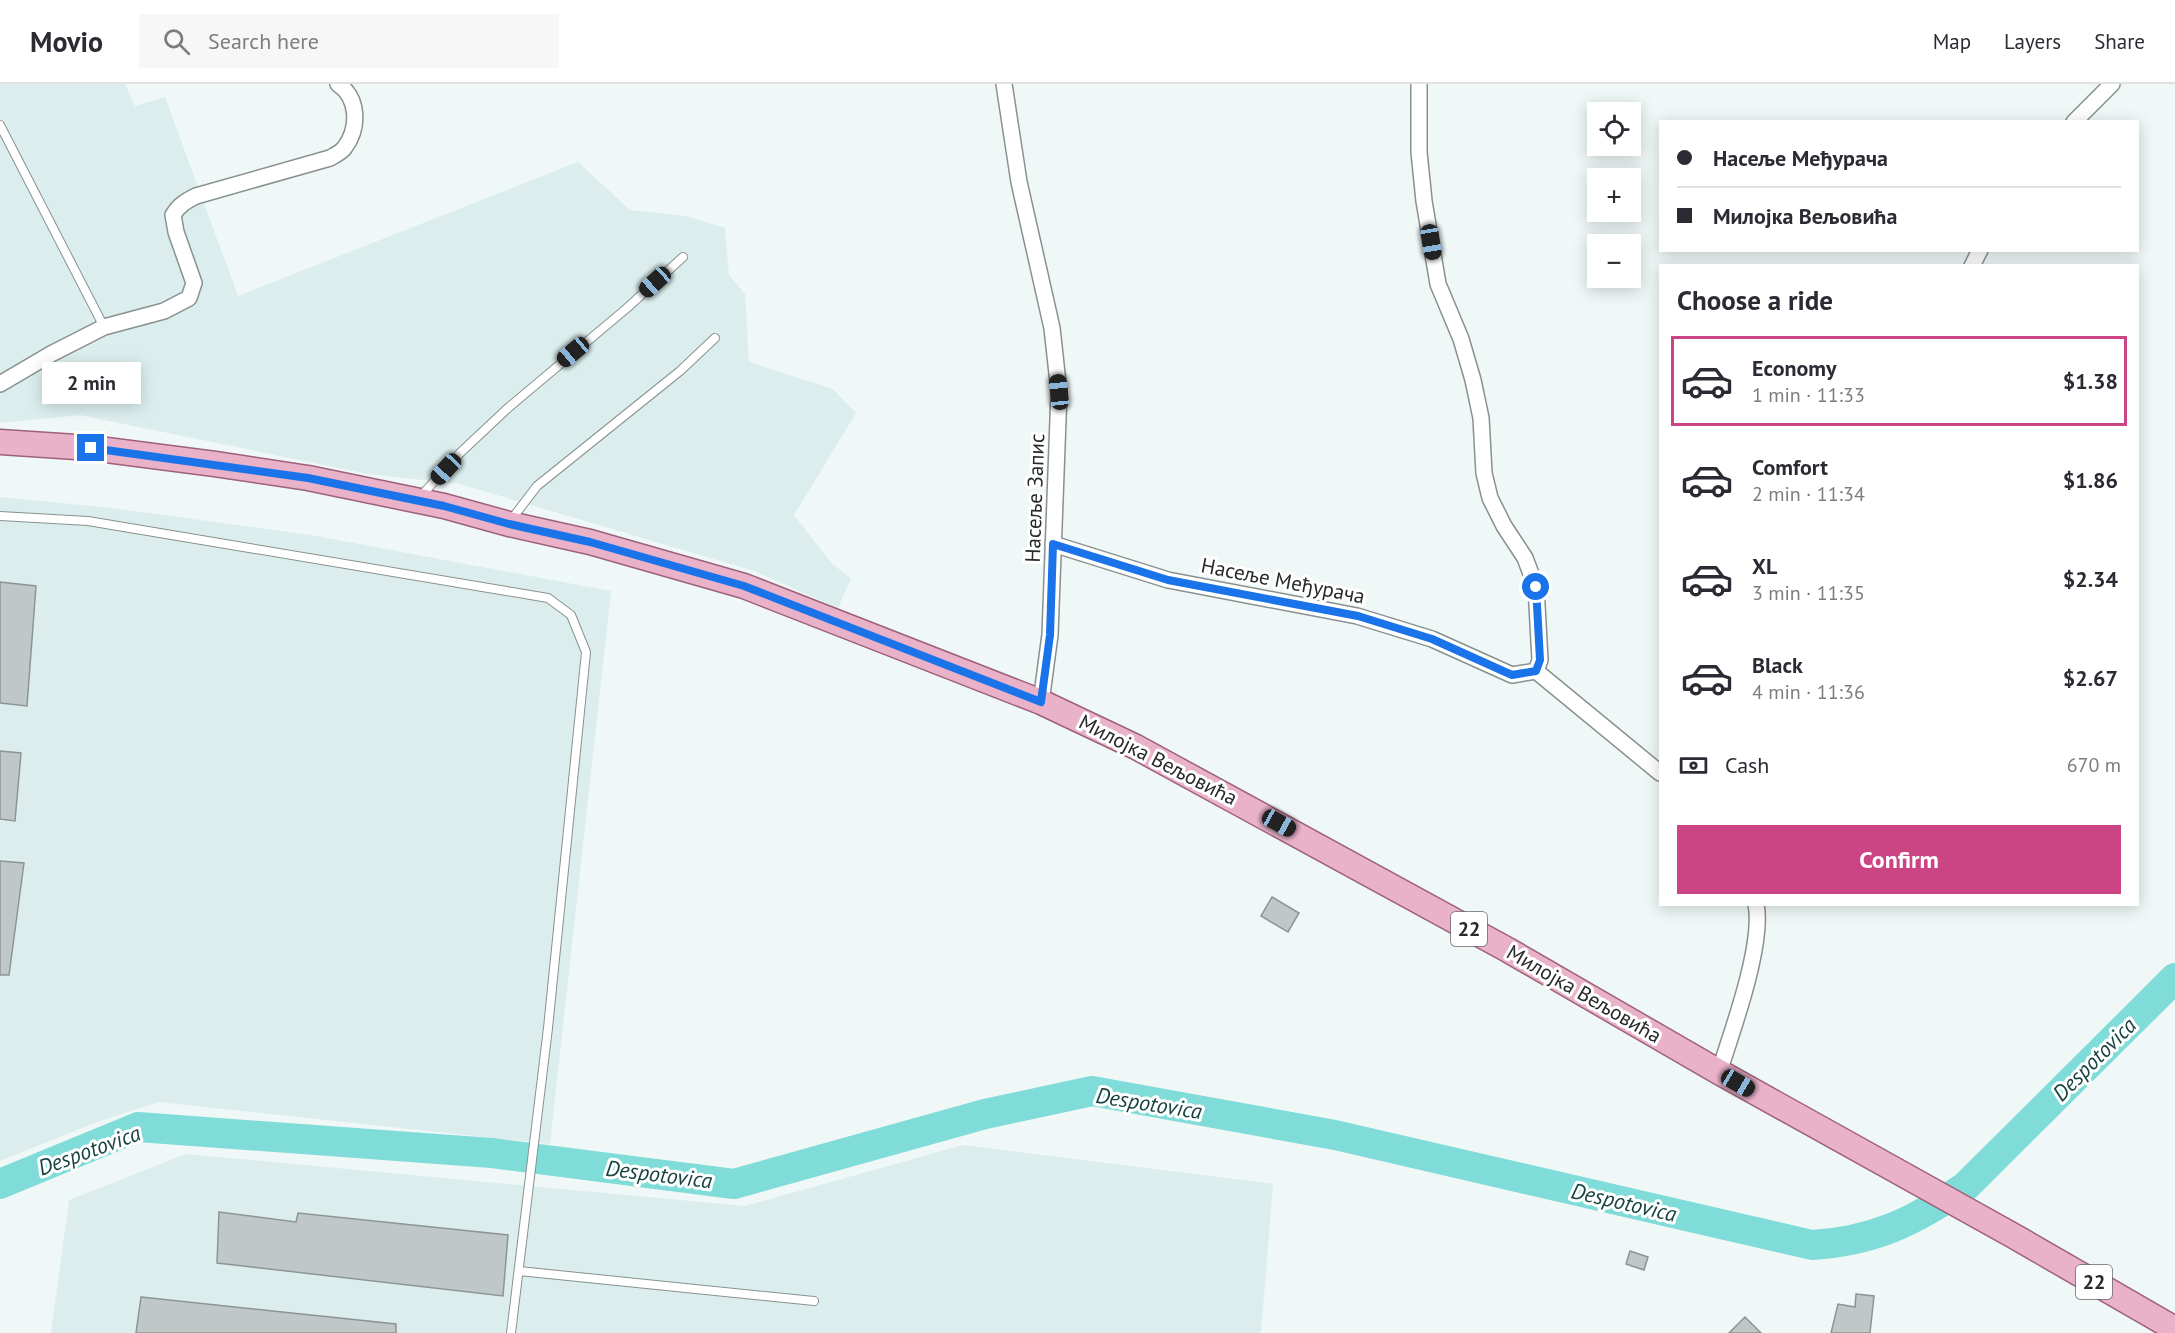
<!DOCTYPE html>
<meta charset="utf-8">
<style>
:root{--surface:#fff;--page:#f7f7f7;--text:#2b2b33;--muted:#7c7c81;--line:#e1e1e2;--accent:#cb4484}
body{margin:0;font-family:"PT Sans",sans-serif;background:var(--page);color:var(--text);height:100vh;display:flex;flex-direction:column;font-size:22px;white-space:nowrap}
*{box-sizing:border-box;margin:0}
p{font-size:20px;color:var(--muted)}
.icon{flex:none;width:33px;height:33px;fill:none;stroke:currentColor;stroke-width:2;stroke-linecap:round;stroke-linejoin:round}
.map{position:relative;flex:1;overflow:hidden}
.sheet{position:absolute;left:1659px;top:180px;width:480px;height:642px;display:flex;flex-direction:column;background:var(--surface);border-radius:0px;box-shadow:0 3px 15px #0003}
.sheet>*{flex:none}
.banner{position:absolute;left:1659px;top:36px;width:480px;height:132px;border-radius:0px;box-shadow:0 3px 15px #0003;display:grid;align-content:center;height:132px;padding:0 18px;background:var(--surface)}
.tools{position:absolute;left:1587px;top:18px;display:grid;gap:12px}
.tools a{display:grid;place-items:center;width:54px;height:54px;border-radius:0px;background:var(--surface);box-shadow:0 3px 15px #0003;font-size:30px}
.end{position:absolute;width:27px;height:27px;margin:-14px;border:8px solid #1a73e8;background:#fff;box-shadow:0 0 0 3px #fff}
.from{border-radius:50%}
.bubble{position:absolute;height:42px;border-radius:0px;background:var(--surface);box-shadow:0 3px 15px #0003;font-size:20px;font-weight:700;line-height:42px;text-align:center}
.car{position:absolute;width:18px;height:36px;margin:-18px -9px;border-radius:8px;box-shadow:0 0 4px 2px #0007;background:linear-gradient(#222 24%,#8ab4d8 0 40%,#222 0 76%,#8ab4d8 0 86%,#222 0)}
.banner b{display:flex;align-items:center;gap:21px;height:57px;font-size:22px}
.banner b+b{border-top:2px solid var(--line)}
.banner i{width:15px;height:15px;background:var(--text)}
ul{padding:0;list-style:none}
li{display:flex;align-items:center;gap:18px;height:90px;margin:0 12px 9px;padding:0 6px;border:3px solid transparent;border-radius:0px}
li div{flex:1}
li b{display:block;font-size:22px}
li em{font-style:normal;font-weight:700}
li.selected{border-color:var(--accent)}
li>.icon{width:54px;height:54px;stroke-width:1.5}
h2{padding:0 18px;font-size:27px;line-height:72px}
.pay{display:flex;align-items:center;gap:15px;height:66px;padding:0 18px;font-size:22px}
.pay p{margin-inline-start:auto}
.primary-button{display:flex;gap:12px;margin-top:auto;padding:12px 18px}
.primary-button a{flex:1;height:69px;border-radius:0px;background:var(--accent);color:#fff;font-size:24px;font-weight:700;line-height:69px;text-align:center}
header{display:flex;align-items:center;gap:36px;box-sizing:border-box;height:84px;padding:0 30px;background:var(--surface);border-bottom:2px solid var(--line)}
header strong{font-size:28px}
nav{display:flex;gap:33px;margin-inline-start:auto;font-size:21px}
.search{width:420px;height:54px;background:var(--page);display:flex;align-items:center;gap:15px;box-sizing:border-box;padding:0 21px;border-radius:0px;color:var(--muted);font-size:22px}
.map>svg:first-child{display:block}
</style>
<header>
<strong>Movio</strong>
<div class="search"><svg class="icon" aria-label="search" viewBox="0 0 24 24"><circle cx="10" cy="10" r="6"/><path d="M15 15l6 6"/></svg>Search here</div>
<nav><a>Map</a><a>Layers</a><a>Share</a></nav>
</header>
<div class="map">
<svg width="2175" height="1249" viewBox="0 0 2175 1249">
<rect width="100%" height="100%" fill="#eff7f7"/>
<path fill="#dbeeed" d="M0 0H125L135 22 165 13 238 212 578 78 630 126 686 132 725 144 729 191 745 210 749 278 833 305 856 329 794 431 832 480 851 494 838 524 754 487 460 400 368 390 80 331 0 339Z
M0 413 112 424 311 451 611 507 550 1060 159 1018 97 1038 0 1077Z
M963 1061 1273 1100 1261 1249H51L69 1116 186 1070 745 1122Z"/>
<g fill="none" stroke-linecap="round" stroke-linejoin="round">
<path stroke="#80dcd8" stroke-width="30" d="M0 1100 138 1043 492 1069 734 1100 985 1030 1092 1007 1335 1051 1812 1161C1875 1157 1915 1137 1966 1102L2175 894"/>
</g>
<path fill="#bfc8c7" stroke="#8d9594" stroke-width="1.5" d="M0 498 36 502 27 622 0 619Z
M0 667 21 669 15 737 0 735Z
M0 777 24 779 9 891H0Z
M1272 813 1299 829 1288 848 1261 832Z
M219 1128 296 1138 298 1129 508 1151 503 1212 217 1179Z
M1630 1167 1648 1173 1644 1186 1626 1180Z
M1856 1210 1874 1212 1870 1249H1831L1838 1220 1855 1223Z
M141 1213 396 1240V1249H136Z
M1745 1233 1761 1249H1729Z"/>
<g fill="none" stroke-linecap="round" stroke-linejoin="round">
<defs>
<path id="service" d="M0 41 104 243
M420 413 460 369 508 324 627 224 683 173
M0 432 88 437 548 514 571 531 586 568 548 944 511 1249
M511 436 537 402 680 287 715 254
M519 1187 814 1217"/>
<path id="minor" d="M1004 0 1019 98 1052 244 1059 308 1050 551 1041 618
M2074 38 2112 0
M1972 182 1980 166
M0 300 51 270 104 243 164 227 189 214 194 199 176 148 173 131C179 121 186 117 196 112L330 74C335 71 342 68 345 63 359 44 359 14 338 0
M1053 460 1168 496 1357 532 1432 555 1512 591 1536 587 1540 576 1536 503 1525 474 1504 442 1490 414 1484 389 1481 334 1473 296 1461 255 1438 200 1424 117 1419 68V0
M1536 587 1660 689
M1719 988C1732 948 1764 860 1756 820"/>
<path id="primary" d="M0 358 91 364 215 380 308 394 444 422 509 440 590 458 744 502 1041 618 1136 663 1508 866 1719 988 2012 1151 2175 1245"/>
</defs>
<use href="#service" stroke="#889190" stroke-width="10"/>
<use href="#minor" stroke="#889190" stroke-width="18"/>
<use href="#primary" stroke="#9d617a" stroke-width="27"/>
<use href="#service" stroke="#fff" stroke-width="8"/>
<use href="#minor" stroke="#fff" stroke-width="15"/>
<use href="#primary" stroke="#eab2c9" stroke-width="24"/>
</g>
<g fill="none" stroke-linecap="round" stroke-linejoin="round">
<path stroke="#1a73e8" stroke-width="8" d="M91 364 308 394 444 422 509 440 590 458 744 502 1041 618 1050 551 1053 460 1168 496 1358 532 1432 555 1512 591 1536 587 1540 576 1536 503"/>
</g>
<g text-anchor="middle" stroke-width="6" stroke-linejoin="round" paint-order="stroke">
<g fill="#fff" stroke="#686a6a" stroke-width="1.5">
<rect x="1451" y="828" width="36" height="34" rx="4.5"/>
<rect x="2076" y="1181" width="36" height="34" rx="4.5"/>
</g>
<g font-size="20" font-weight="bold" fill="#272a2a">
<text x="1469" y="852">22</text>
<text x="2094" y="1205">22</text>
</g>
<g font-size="21" fill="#272a2a" stroke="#fff">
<text transform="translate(1035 414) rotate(-88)" y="7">Насеље Запис</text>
<text transform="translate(1283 497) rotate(11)" y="7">Насеље Међурача</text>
<text transform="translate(1158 676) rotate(27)" y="7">Милојка Вељовића</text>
<text transform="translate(1584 910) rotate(30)" y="7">Милојка Вељовића</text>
</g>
<g font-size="22" font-style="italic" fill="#184341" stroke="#fff">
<text transform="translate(2094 975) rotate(-45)" y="8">Despotovica</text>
<text transform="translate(1149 1019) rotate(9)" y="8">Despotovica</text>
<text transform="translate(89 1066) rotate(-20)" y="8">Despotovica</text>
<text transform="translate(659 1090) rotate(7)" y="8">Despotovica</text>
<text transform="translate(1624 1118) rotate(13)" y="8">Despotovica</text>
</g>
</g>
</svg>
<div class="tools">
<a><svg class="icon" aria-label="locate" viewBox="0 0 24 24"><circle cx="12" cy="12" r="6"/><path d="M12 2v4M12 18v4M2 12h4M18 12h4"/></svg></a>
<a>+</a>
<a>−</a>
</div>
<i class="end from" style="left:1536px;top:503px"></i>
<i class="end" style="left:91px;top:364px"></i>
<div class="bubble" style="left:42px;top:278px;width:99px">2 min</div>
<i class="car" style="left:1431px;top:158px;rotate:171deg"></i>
<i class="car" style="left:655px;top:198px;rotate:228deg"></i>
<i class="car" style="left:573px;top:268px;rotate:230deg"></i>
<i class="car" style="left:1059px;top:308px;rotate:354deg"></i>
<i class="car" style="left:446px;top:385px;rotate:223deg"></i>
<i class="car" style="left:1279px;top:739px;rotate:119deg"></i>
<i class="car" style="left:1738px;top:999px;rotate:120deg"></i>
<div class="banner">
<b><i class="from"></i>Насеље Међурача</b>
<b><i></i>Милојка Вељовића</b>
</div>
<section class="sheet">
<h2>Choose a ride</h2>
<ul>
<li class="selected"><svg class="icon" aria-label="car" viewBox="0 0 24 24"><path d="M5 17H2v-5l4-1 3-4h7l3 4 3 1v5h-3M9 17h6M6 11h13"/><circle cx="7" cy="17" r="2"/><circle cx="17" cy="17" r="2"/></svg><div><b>Economy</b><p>1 min · 11:33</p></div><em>$1.38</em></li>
<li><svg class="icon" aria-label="car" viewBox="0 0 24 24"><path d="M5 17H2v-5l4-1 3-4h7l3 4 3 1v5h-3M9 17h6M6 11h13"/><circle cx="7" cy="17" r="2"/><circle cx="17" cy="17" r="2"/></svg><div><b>Comfort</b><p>2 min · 11:34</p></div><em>$1.86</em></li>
<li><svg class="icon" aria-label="car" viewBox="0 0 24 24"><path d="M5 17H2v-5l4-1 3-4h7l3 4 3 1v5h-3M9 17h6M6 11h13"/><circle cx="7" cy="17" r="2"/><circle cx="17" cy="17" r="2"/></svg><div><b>XL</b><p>3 min · 11:35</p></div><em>$2.34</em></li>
<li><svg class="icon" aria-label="car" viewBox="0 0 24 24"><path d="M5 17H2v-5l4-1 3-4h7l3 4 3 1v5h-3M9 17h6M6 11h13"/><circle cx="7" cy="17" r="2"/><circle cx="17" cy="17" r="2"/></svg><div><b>Black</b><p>4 min · 11:36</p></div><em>$2.67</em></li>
</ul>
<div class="pay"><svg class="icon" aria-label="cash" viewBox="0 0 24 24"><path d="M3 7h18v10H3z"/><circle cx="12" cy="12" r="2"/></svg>Cash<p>670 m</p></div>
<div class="primary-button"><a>Confirm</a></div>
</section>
</div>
